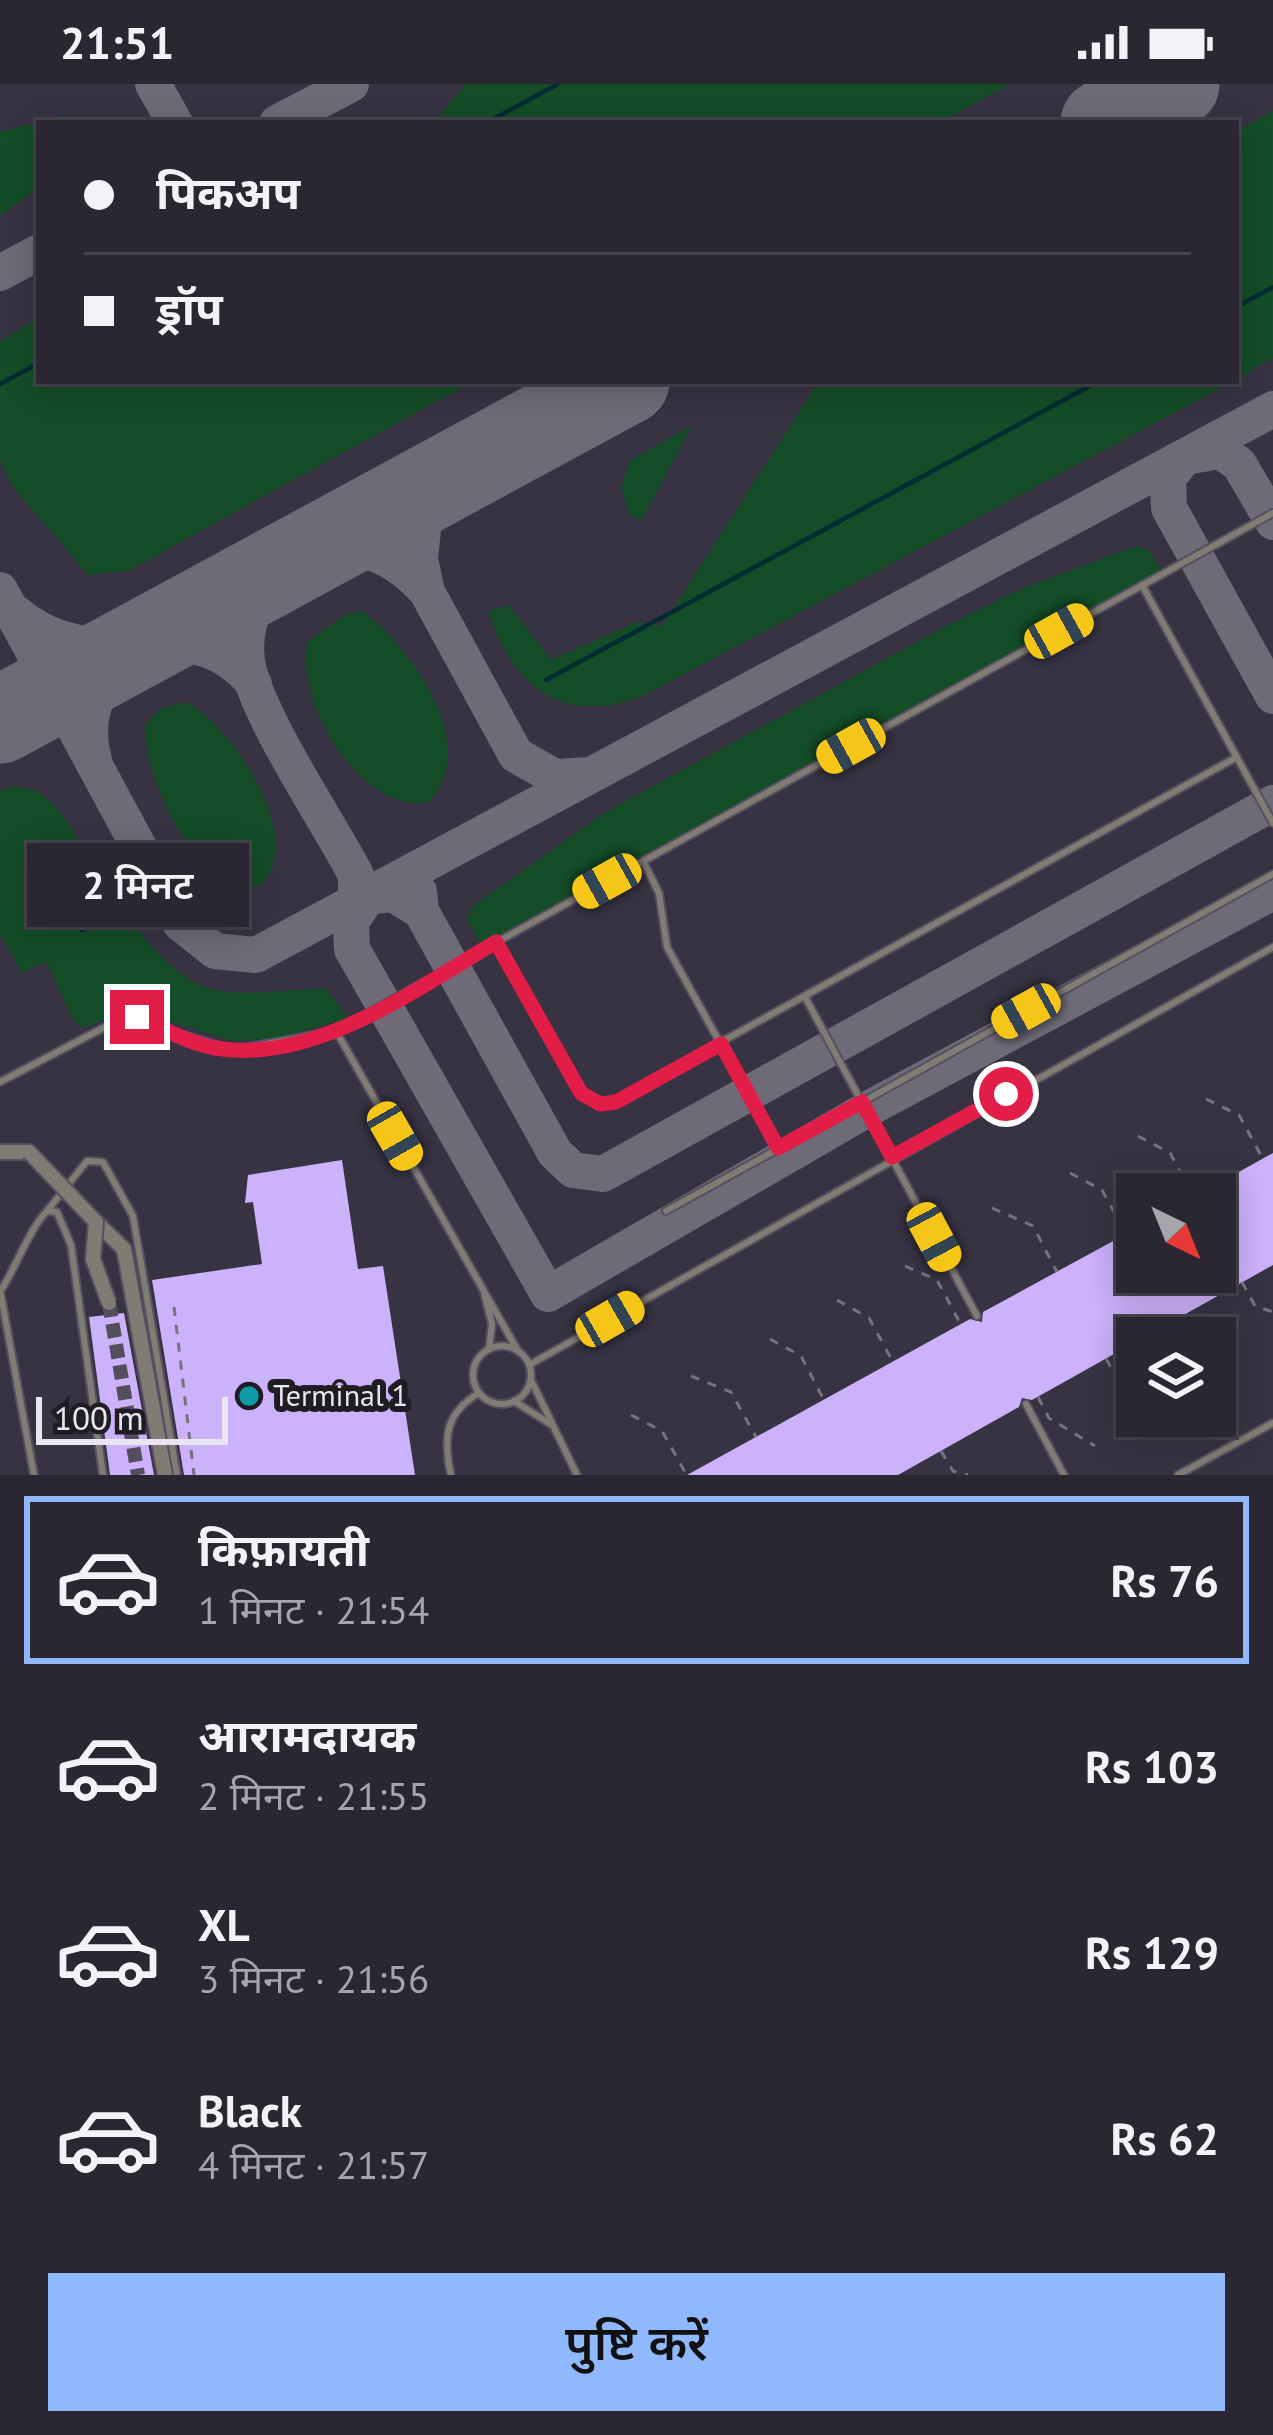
<!DOCTYPE html>
<html lang="hi">
<meta charset="utf-8">
<style>
:root{--surface:#2a2632;--page:#36323e;--text:#f1f3f6;--muted:#a5a5ac;--line:#46434d;--accent:#90b8fd}
body{margin:0;font-family:"PT Sans","Noto Sans Devanagari",sans-serif;background:var(--page);color:var(--text);height:100vh;display:flex;flex-direction:column;font-size:45px;white-space:nowrap}
*{box-sizing:border-box;margin:0}
p{font-size:39px;color:var(--muted)}
.icon{flex:none;width:66px;height:66px;fill:none;stroke:currentColor;stroke-width:2;stroke-linecap:round;stroke-linejoin:round}
.map{position:relative;height:1391px;overflow:hidden}
.side{display:flex;flex-direction:column;background:var(--surface);flex:1}
.side>*{flex:none}
.banner{position:absolute;left:36px;top:36px;width:1203px;height:264px;border-radius:0px;box-shadow:0 6px 30px #0003,0 0 0 3px var(--line);display:grid;align-content:center;height:264px;padding:0 48px;background:var(--surface)}
.needle{width:78px;rotate:137deg}
.tools{position:absolute;left:1116px;top:1089px;display:grid;gap:24px}
.tools a{display:grid;place-items:center;width:120px;height:120px;border-radius:0px;background:var(--surface);box-shadow:0 6px 30px #0003,0 0 0 3px var(--line);font-size:60px}
.scale{position:absolute;left:36px;bottom:30px;width:192px;box-sizing:border-box;padding-left:12px;border:6px solid #eae6f1;border-top:0;font-size:33px;line-height:42px;white-space:nowrap;color:#eae6f1;-webkit-text-stroke:9px #1f1c24;paint-order:stroke}
.end{position:absolute;width:54px;height:54px;margin:-27px;border:15px solid #e11d48;background:#fff;box-shadow:0 0 0 6px #fff}
.from{border-radius:50%}
.bubble{position:absolute;height:84px;border-radius:0px;background:var(--surface);box-shadow:0 6px 30px #0003,0 0 0 3px var(--line);font-size:39px;font-weight:600;line-height:84px;text-align:center}
.car{position:absolute;width:36px;height:72px;margin:-36px -18px;border-radius:15px;box-shadow:0 0 9px 3px #0007;background:linear-gradient(#f5c518 24%,#345 0 40%,#f5c518 0 76%,#345 0 86%,#f5c518 0)}
.banner b{display:flex;align-items:center;gap:42px;height:114px;font-size:45px}
.banner b+b{border-top:3px solid var(--line)}
.banner i{width:30px;height:30px;background:var(--text)}
ul{padding:21px 0 0;list-style:none}
li{display:flex;align-items:center;gap:36px;height:168px;margin:0 24px 18px;padding:0 24px;border:6px solid transparent;border-radius:0px}
li div{flex:1}
li b{display:block;font-size:45px}
li em{font-style:normal;font-weight:600}
li.active{border-color:var(--accent)}
li>.icon{width:108px;height:108px;stroke-width:1.5}
.primary-button{display:flex;gap:24px;margin-top:auto;padding:24px 48px}
.primary-button a{flex:1;height:138px;border-radius:0px;background:var(--accent);color:#111;font-size:48px;font-weight:600;line-height:138px;text-align:center}
.status{display:flex;justify-content:space-between;align-items:center;height:84px;padding:0 60px;background:var(--surface);direction:ltr}
.status svg{height:33px;fill:currentColor}
.map>svg:first-child{display:block}
</style>
<div class="status"><b>21:51</b><svg viewBox="0 0 49 12"><path d="M0 12V9h3v3zM5 12V6h3v6zM10 12V3h3v9zM15 12V0h3v12zM26 1h20v11H26zM47 4h2v5h-2z"/></svg></div>
<div class="map">
<svg width="1273" height="1391" viewBox="0 0 1273 1391">
<rect width="100%" height="100%" fill="#383343"/>
<path fill="#144d28" d="M466 0H1011L938 39H433Z
M1273 27V273L1236 296V47Z
M64 31 80 39H39V103L0 132V48Z
M39 233V297H474L128 487 88 491 12 402 0 376V258Z
M819 297H1234L645 611C565 643 514 606 488 527L509 521 551 576 637 538 662 542Z
M692 342 641 437 630 431 621 403 630 376Z
M1136 462 1148 465 1161 486 481 861 467 835 473 822 604 729 950 540 1023 504Z
M363 527C411 565 482 659 429 718 361 731 293 616 308 557L345 531Z
M187 618C232 643 309 757 260 802 199 815 142 691 145 641L160 625Z
M15 702 39 708 56 723C97 776 149 893 216 906 252 913 290 904 327 905L348 935 272 955 232 957 132 925 83 944 74 938 46 877 22 889 0 849V707Z"/>
<g fill="none" stroke-linecap="round" stroke-linejoin="round">
<path stroke="#042b31" stroke-width="4.5" d="M486 39 558 0
M1236 223 1273 203
M0 300 39 279
M546 596 1099 297
M82 846 114 829"/>
<path stroke="#6e6a78" stroke-width="36" d="M153 0 175 39
M277 39 351 0
M0 189 39 168
M473 380 441 407 424 436 420 475 427 508 516 671 555 693 591 691
M1273 438 1239 380 1220 367 1185 373 1168 394 1169 424 1273 612
M0 506 180 839 215 867 256 871 1273 325
M17 530C103 601 185 516 254 600
M94 676C81 630 101 594 134 563
M419 807 421 827 555 1069 573 1086 603 1090 1273 719
M356 827V791C327 736 264 643 249 587 236 535 269 479 322 467 365 457 400 477 427 508
M421 827 393 810 368 813 351 838 352 865 548 1210 866 1026 1273 808"/>
<path stroke="#6e6a78" stroke-width="87" d="M1104 39 1176 0
M0 636 626 297"/>
</g>
<path fill="#ccb1fb" d="M1273 1069V1181L1032 1316 1022 1314 1019 1323 898 1391H687L970 1235 982 1238 983 1228 1137 1144V1188H1215V1110H1199Z
M342 1076 358 1185 383 1182 415 1391H184L152 1196 262 1180 253 1118 245 1119 248 1091Z
M124 1229 154 1391H110L89 1233Z"/>
<g fill="none" stroke-linecap="round" stroke-linejoin="round">
<path stroke="#534e5d" stroke-width="14" stroke-dasharray="14 7" stroke-linecap="butt" d="M109 1219 138 1391"/>
<defs>
<path id="service" d="M1142 501 1273 739
M643 777 659 809 667 863 778 1064
M496 858 581 1009 609 1020 1237 673
M805 913 977 1232
M336 947 518 1267
M0 998 124 933 233 966 336 947 1273 429
M47 1127 87 1077 103 1078 133 1132 177 1391
M666 1127 1273 790
M0 1206 34 1391
M1 1206C17 1182 28 1147 47 1127L57 1128 71 1161 103 1391
M484 1209 492 1240 489 1265
M473 1291a29 29 0 1 1 58 0a29 29 0 1 1-58 0Z
M529 1281 1273 863
M532 1298 577 1391
M514 1317 552 1341
M1026 1320 1064 1391
M451 1391C443 1354 445 1329 479 1309
M1178 1391 1273 1339"/>
<path id="tertiary" d="M0 1068H29
M96 1138 124 1165 165 1391"/>
</defs>
<use href="#service" stroke="#54505f" stroke-width="10"/>
<use href="#tertiary" stroke="#54505f" stroke-width="18"/>
<path stroke="#767280" stroke-width="3" stroke-dasharray="9 9" stroke-linecap="butt" d="M1206 1015 1239 1031 1263 1075
M1138 1052 1170 1069 1192 1110
M1070 1089 1102 1106 1126 1150
M992 1124 1033 1142 1057 1188
M905 1182 937 1196 961 1241
M1242 1198 1255 1222 1273 1228
M837 1216 869 1234 893 1278
M174 1223 194 1391
M1174 1237 1184 1254
M770 1255 801 1272 824 1316
M1106 1275 1118 1295 1137 1301
M691 1292 731 1308 756 1353
M1038 1313 1049 1334 1095 1362
M631 1331 662 1347 685 1388
M941 1367 953 1387 968 1391"/>
<use href="#service" stroke="#807b73" stroke-width="6"/>
<use href="#tertiary" stroke="#807b73" stroke-width="14"/>
<defs>
<path id="tertiary-bridge" d="M29 1068 96 1138 93 1175 109 1219"/>
</defs>
<use href="#tertiary-bridge" stroke="#54505f" stroke-width="18" stroke-linecap="butt"/>
<use href="#tertiary-bridge" stroke="#807b73" stroke-width="14"/>
</g>
<g fill="none" stroke-linecap="round" stroke-linejoin="round">
<path stroke="#e11d48" stroke-width="15" d="M137 933C163 944 187 959 215 964 313 981 416 905 496 858L581 1009 600 1020 616 1018 721 960 778 1064 862 1018 892 1073 1006 1010"/>
</g>
<circle fill="#0f9aa8" stroke="#1f1c24" stroke-width="4.5" cx="249" cy="1312" r="12"/>
<g text-anchor="middle" stroke-width="12" stroke-linejoin="round" paint-order="stroke">
<g font-size="30" fill="#eae6f1" stroke="#1f1c24" text-anchor="start">
<text x="273" y="1322">Terminal 1</text>
</g>
</g>
</svg>
<div class="tools">
<a><svg class="needle" viewBox="-14 -14 28 28"><path d="M0-13l5 13h-10z" fill="#e53935"/><path d="M0 13l5-13h-10z" fill="#a5a5ac"/></svg></a>
<a><svg class="icon" aria-label="layers" viewBox="0 0 24 24"><path d="M12 4l9 5-9 5-9-5zM3 14l9 5 9-5"/></svg></a>
</div>
<div class="scale">100 m</div>
<i class="end from" style="left:1006px;top:1010px"></i>
<i class="end" style="left:137px;top:933px"></i>
<div class="bubble" style="left:27px;top:759px;width:222px">2 मिनट</div>
<i class="car" style="left:1059px;top:547px;rotate:61deg"></i>
<i class="car" style="left:851px;top:662px;rotate:241deg"></i>
<i class="car" style="left:607px;top:797px;rotate:241deg"></i>
<i class="car" style="left:1026px;top:927px;rotate:241deg"></i>
<i class="car" style="left:395px;top:1052px;rotate:150deg"></i>
<i class="car" style="left:934px;top:1153px;rotate:152deg"></i>
<i class="car" style="left:610px;top:1235px;rotate:60deg"></i>
<div class="banner">
<b><i class="from"></i>पिकअप</b>
<b><i></i>ड्रॉप</b>
</div>
</div>
<section class="side">
<ul>
<li class="active"><svg class="icon" aria-label="car" viewBox="0 0 24 24"><path d="M5 17H2v-5l4-1 3-4h7l3 4 3 1v5h-3M9 17h6M6 11h13"/><circle cx="7" cy="17" r="2"/><circle cx="17" cy="17" r="2"/></svg><div><b>किफ़ायती</b><p>1 मिनट · 21:54</p></div><em>Rs 76</em></li>
<li><svg class="icon" aria-label="car" viewBox="0 0 24 24"><path d="M5 17H2v-5l4-1 3-4h7l3 4 3 1v5h-3M9 17h6M6 11h13"/><circle cx="7" cy="17" r="2"/><circle cx="17" cy="17" r="2"/></svg><div><b>आरामदायक</b><p>2 मिनट · 21:55</p></div><em>Rs 103</em></li>
<li><svg class="icon" aria-label="car" viewBox="0 0 24 24"><path d="M5 17H2v-5l4-1 3-4h7l3 4 3 1v5h-3M9 17h6M6 11h13"/><circle cx="7" cy="17" r="2"/><circle cx="17" cy="17" r="2"/></svg><div><b>XL</b><p>3 मिनट · 21:56</p></div><em>Rs 129</em></li>
<li><svg class="icon" aria-label="car" viewBox="0 0 24 24"><path d="M5 17H2v-5l4-1 3-4h7l3 4 3 1v5h-3M9 17h6M6 11h13"/><circle cx="7" cy="17" r="2"/><circle cx="17" cy="17" r="2"/></svg><div><b>Black</b><p>4 मिनट · 21:57</p></div><em>Rs 62</em></li>
</ul>
<div class="primary-button"><a>पुष्टि करें</a></div>
</section>
